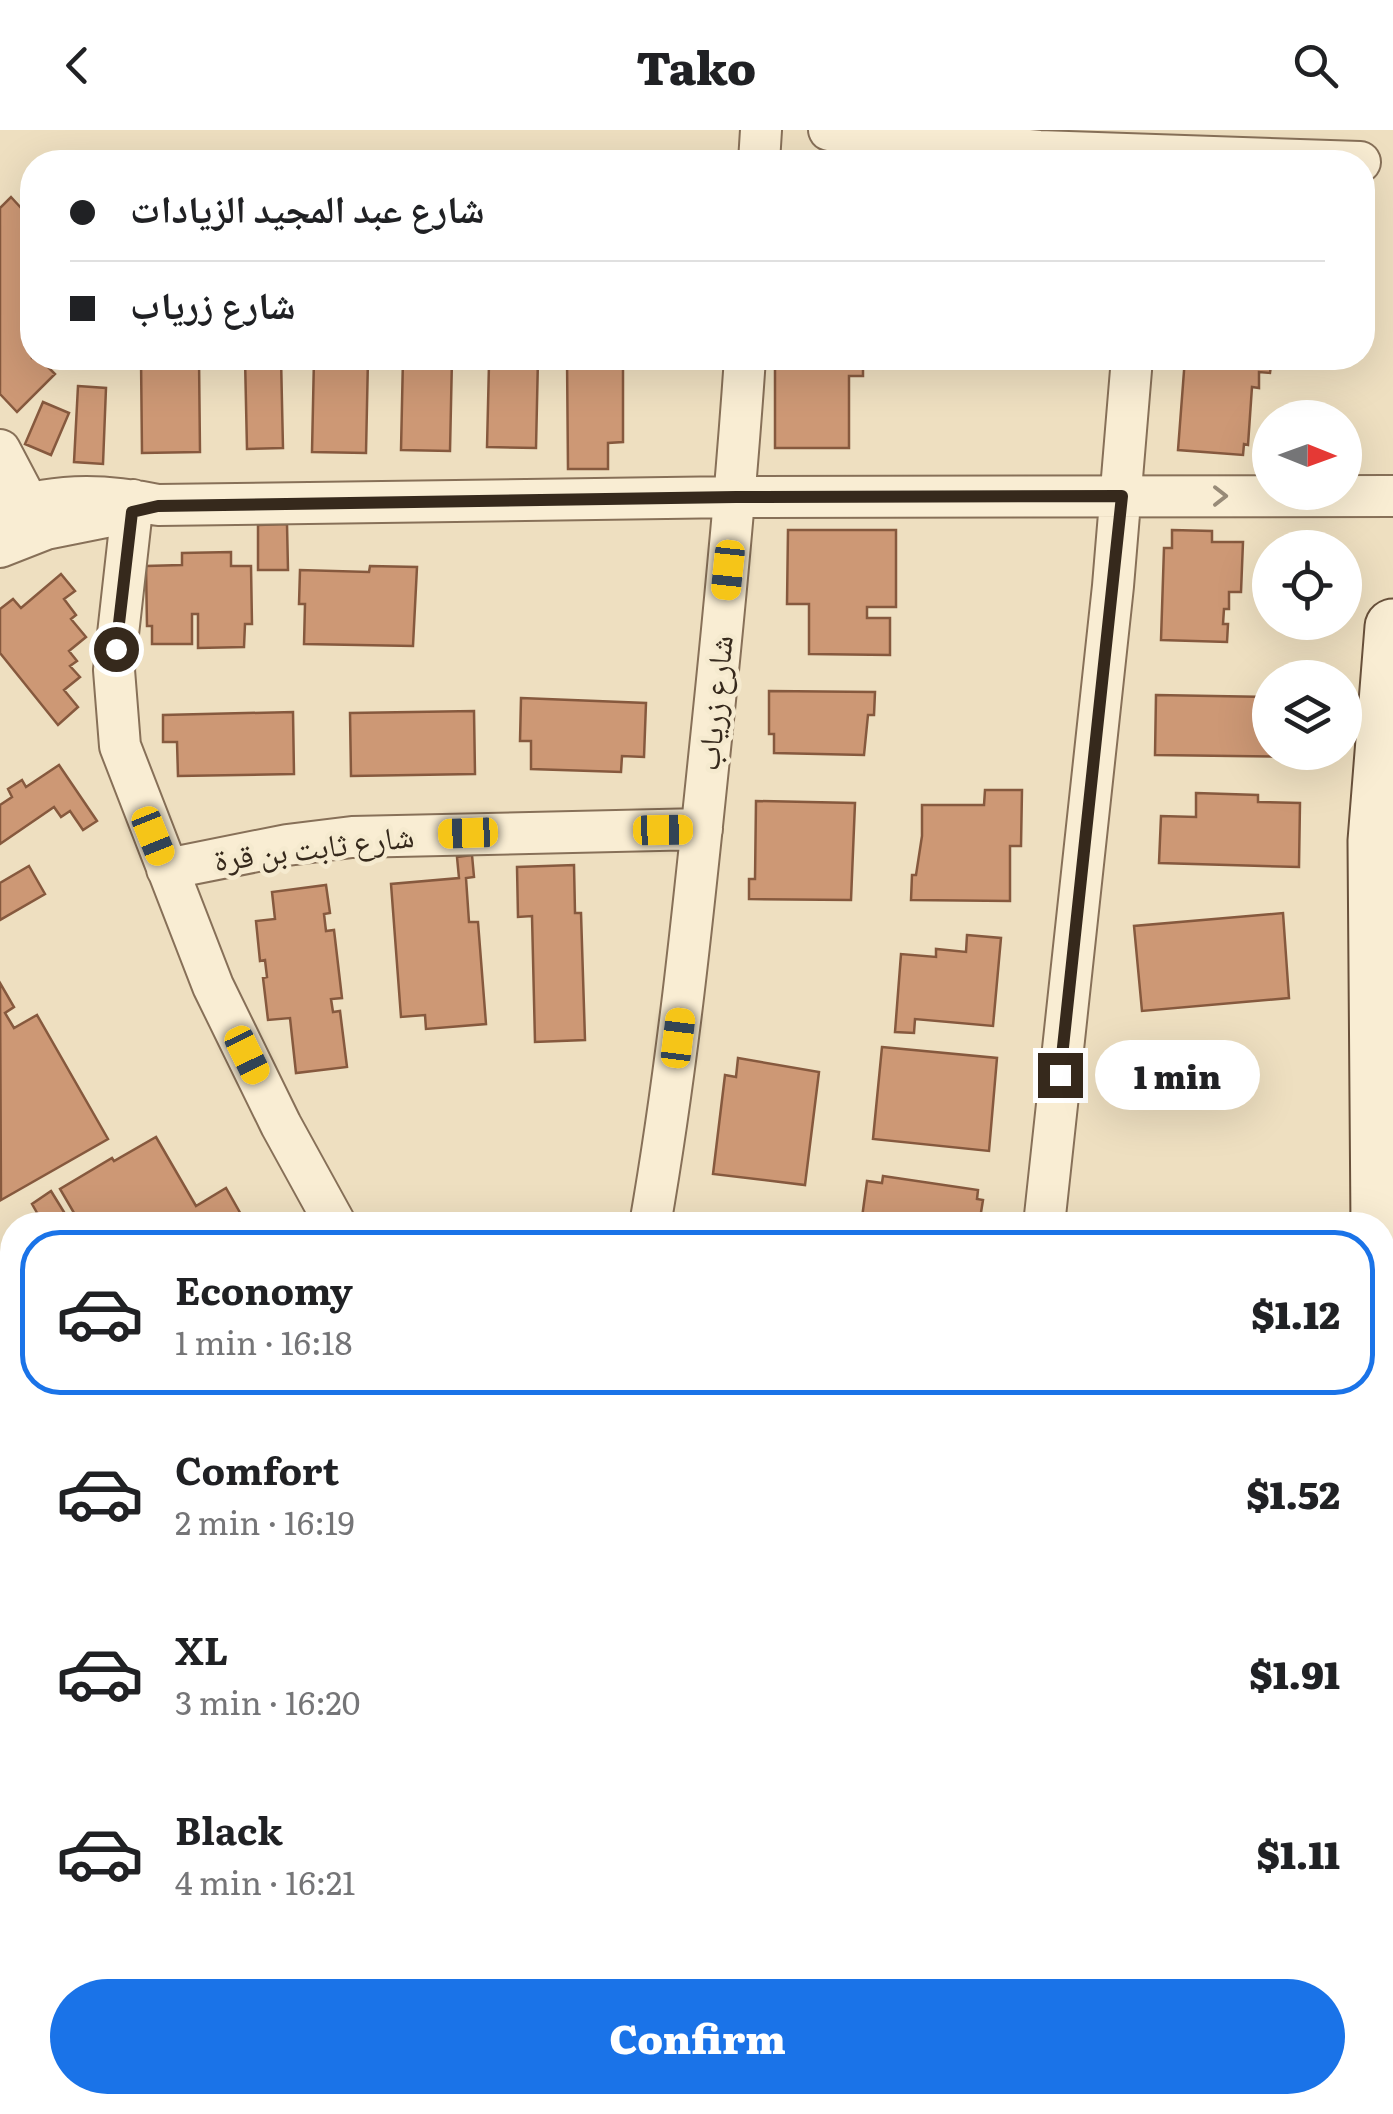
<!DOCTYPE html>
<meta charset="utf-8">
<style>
:root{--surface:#fff;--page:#f2f2f2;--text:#202124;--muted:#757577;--line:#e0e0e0;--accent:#1a73e8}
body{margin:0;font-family:Literata,"Noto Naskh Arabic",serif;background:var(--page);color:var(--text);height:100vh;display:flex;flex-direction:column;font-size:38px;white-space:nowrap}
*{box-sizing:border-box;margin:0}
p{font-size:32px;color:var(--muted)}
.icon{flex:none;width:55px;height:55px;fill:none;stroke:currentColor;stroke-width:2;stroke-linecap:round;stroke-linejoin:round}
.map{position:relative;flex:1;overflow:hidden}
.side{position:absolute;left:0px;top:1082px;width:1395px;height:902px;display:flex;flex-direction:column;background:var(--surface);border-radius:40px 40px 0 0;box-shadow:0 10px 40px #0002}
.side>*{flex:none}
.banner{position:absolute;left:20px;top:20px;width:1355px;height:220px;border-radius:40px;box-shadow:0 10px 40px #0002;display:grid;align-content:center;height:220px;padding:0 50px;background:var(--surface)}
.needle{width:65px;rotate:91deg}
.buttons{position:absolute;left:1252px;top:270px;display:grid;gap:20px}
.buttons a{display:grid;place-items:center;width:110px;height:110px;border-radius:50%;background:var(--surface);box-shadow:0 10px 40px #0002;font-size:50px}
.end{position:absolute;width:45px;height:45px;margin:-22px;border:12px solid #36291c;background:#fff;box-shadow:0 0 0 5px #fff}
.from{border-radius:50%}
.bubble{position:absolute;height:70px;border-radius:35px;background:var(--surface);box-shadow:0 10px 40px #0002;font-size:32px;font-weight:800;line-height:70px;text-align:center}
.car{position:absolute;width:30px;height:60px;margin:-30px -15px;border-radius:12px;box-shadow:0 0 8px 2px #0007;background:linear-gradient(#f5c518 24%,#345 0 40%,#f5c518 0 76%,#345 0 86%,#f5c518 0)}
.banner b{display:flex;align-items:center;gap:35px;height:95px;font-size:38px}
.banner b+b{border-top:2px solid var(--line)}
.banner i{width:25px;height:25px;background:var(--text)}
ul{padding:18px 0 0;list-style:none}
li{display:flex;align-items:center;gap:30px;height:165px;margin:0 20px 15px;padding:0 30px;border:5px solid transparent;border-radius:40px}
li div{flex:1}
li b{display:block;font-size:38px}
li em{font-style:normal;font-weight:800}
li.current{border-color:var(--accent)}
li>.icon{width:90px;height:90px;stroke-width:1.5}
.primary-button{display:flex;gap:20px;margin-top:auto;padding:20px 50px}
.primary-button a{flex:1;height:115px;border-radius:60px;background:var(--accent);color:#fff;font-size:40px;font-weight:800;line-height:115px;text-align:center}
header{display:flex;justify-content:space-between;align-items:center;height:130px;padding:0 50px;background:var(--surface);font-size:45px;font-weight:800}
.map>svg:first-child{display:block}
</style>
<header><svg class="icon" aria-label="back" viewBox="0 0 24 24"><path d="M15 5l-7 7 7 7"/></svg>Tako<svg class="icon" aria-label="search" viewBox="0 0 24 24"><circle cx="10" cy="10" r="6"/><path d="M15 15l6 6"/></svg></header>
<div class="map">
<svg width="1393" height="1984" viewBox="0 0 1393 1984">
<rect width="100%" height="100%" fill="#eedfc0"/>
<path fill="#cd9875" stroke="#86593e" stroke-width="2.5" d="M11 67 32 90V228H39L55 244 17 282 0 264V78Z
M141 228H199L200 322 142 323Z
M245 228H281L283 318 247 319Z
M314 228H368L366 323 312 322Z
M403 228H452L450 321 401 320Z
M485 228H538L536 318 487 317 489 234H485Z
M567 228H623V312L608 313V339H568Z
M775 228H863V246H849V318H775Z
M1185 228H1272L1270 243 1259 242V258L1252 257 1248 315 1244 314 1243 325 1178 320Z
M78 256 106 258 103 334 74 332Z
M43 272 69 283 51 325 25 314Z
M287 394 288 440H258V395Z
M788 400H896V477H867V488H890V525L809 524V474H787Z
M1172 400 1212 401V412H1243L1241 462H1229V479H1224L1223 494H1228L1227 512 1161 510 1164 418H1172Z
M231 422V436H251L252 494H245L244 517 198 518V484H192V514H152V496H147L146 436 182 435V423Z
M370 436 417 437 413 516 304 514 305 474H299L300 440 369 442Z
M61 444 75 461 64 469 76 485 71 489 86 507 69 521 77 531 70 536 80 547 64 560 78 577 58 595 0 523V479L13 469 21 478Z
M769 561 875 562 874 585H868L864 625 774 623V604H769Z
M1156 565 1270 567V622H1304L1305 627 1155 625Z
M521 568 646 573 644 627 622 626 621 642 531 639V611H520Z
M474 581 475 644 351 646 350 583Z
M293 582 294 644 178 646 177 612H163V585Z
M59 635 97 691 83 700 70 681 61 687 54 677 0 714V675L12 667 8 659 22 650 26 657Z
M985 660H1022L1021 716H1010V771L911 770 912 745H916L922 706V675H984Z
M1196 663 1258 665V672L1300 673 1299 737 1159 733 1161 686 1196 687Z
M756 671 855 673 851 770 749 769V749H755Z
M472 725 474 747 466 748 469 792H478L486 894 426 899 425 885 401 887 391 754 459 748 457 727Z
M574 735 575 783H581L585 910 535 912 532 786 518 787 517 737Z
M29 736 45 764 0 790V753Z
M326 755 330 783 324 784 326 801 334 800 342 868 331 869 333 882 340 881 347 937 296 943 290 888 268 890 263 848 267 847 265 830 260 831 256 791 275 789 272 762Z
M1283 783 1289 868 1142 881 1134 796Z
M967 805 1001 808 993 896 915 889 914 903 895 902 901 824 936 827V819L966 822Z
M0 853 14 877 5 883 14 898 37 885 108 1009 1 1070Z
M882 917 997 928 989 1021 873 1009Z
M738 928 819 942 805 1055 713 1044 725 945 736 947Z
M156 1007 196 1076 226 1058 247 1095H81L60 1059 112 1028 114 1031Z
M883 1046 978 1060 977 1069 983 1070 979 1095H861L867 1051 882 1053Z
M51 1061 67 1087 55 1095H44L32 1074Z
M0 1826 12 1852V1858L0 1863Z"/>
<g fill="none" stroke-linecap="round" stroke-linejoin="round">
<defs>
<path id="street" d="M829 0 1039 21 1360 32
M759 32 761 0
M0 320 40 396
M133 370 114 540 120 616 213 856 281 995 336 1095
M0 384C49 362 106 364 158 375L736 367 1393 366
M0 417 46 399 106 387
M167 739 287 715 352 707 702 699
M650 1095C677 940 693 784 709 628 723 495 736 361 745 228
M1044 1095 1113 456 1132 228
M0 1275 12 1274
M0 1309 12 1308
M0 1395 12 1415
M0 1535 12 1568"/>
<path id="secondary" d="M1379 1095 1376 711 1393 497
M1382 1491 1390 1832 1382 1882
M479 1972 971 1980 1230 1972
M1340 1972 1343 1984
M331 1984 336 1972
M373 1984 462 1972"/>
</defs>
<use href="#street" stroke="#877058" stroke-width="44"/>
<use href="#secondary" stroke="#69513b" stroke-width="59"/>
<use href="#street" stroke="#f9edd3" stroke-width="40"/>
<use href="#secondary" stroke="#f9edd3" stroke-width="55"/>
</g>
<defs><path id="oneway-chevron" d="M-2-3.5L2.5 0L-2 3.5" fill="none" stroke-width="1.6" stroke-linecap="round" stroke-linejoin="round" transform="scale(2.5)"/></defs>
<use stroke="#988b78" href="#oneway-chevron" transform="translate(1220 366)"/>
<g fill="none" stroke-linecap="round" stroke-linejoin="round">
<path stroke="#36291c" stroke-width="12" d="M116 519 132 382 158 376 736 367 1122 366 1060 945"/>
</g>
<g text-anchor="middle" stroke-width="9" stroke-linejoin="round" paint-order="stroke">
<g font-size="32" fill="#36291c" stroke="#f5eacf">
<text transform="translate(715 573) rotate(-84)" y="11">شارع زرياب</text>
<text transform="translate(314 718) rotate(-7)" y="11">شارع ثابت بن قرة</text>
</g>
</g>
</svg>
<div class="buttons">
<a><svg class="needle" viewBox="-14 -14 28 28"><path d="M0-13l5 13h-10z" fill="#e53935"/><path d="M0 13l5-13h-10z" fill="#757577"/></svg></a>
<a><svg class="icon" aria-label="locate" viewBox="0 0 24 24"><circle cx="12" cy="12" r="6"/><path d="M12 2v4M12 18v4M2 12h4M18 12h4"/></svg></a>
<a><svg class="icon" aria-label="layers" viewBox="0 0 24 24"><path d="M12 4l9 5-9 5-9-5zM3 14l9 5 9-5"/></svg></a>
</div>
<i class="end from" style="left:116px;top:519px"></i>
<i class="end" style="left:1060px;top:945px"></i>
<div class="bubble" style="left:1095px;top:910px;width:165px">1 min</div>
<i class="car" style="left:728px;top:440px;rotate:186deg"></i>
<i class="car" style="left:663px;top:700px;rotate:89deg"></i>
<i class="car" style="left:468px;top:703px;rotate:268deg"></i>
<i class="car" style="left:153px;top:706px;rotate:158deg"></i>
<i class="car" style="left:678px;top:908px;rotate:7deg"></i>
<i class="car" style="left:247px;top:925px;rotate:154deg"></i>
<div class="banner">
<b><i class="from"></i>شارع عبد المجيد الزيادات</b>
<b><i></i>شارع زرياب</b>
</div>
<section class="side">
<ul>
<li class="current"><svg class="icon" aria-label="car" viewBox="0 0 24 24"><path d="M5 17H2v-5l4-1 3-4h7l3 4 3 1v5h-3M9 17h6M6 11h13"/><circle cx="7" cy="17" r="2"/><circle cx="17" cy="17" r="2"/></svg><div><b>Economy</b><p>1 min · 16:18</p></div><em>$1.12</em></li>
<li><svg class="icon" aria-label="car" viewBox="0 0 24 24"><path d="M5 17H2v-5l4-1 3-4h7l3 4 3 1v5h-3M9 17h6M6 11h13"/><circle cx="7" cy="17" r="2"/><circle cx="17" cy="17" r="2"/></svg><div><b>Comfort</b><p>2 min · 16:19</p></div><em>$1.52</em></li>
<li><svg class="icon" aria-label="car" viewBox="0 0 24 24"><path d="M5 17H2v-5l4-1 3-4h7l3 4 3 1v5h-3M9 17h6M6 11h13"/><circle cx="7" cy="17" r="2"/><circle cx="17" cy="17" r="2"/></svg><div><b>XL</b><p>3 min · 16:20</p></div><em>$1.91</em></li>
<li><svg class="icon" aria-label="car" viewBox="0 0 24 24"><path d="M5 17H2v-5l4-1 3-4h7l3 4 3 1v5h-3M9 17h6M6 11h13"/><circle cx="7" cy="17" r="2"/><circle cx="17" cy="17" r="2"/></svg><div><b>Black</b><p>4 min · 16:21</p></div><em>$1.11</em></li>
</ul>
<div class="primary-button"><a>Confirm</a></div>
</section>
</div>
